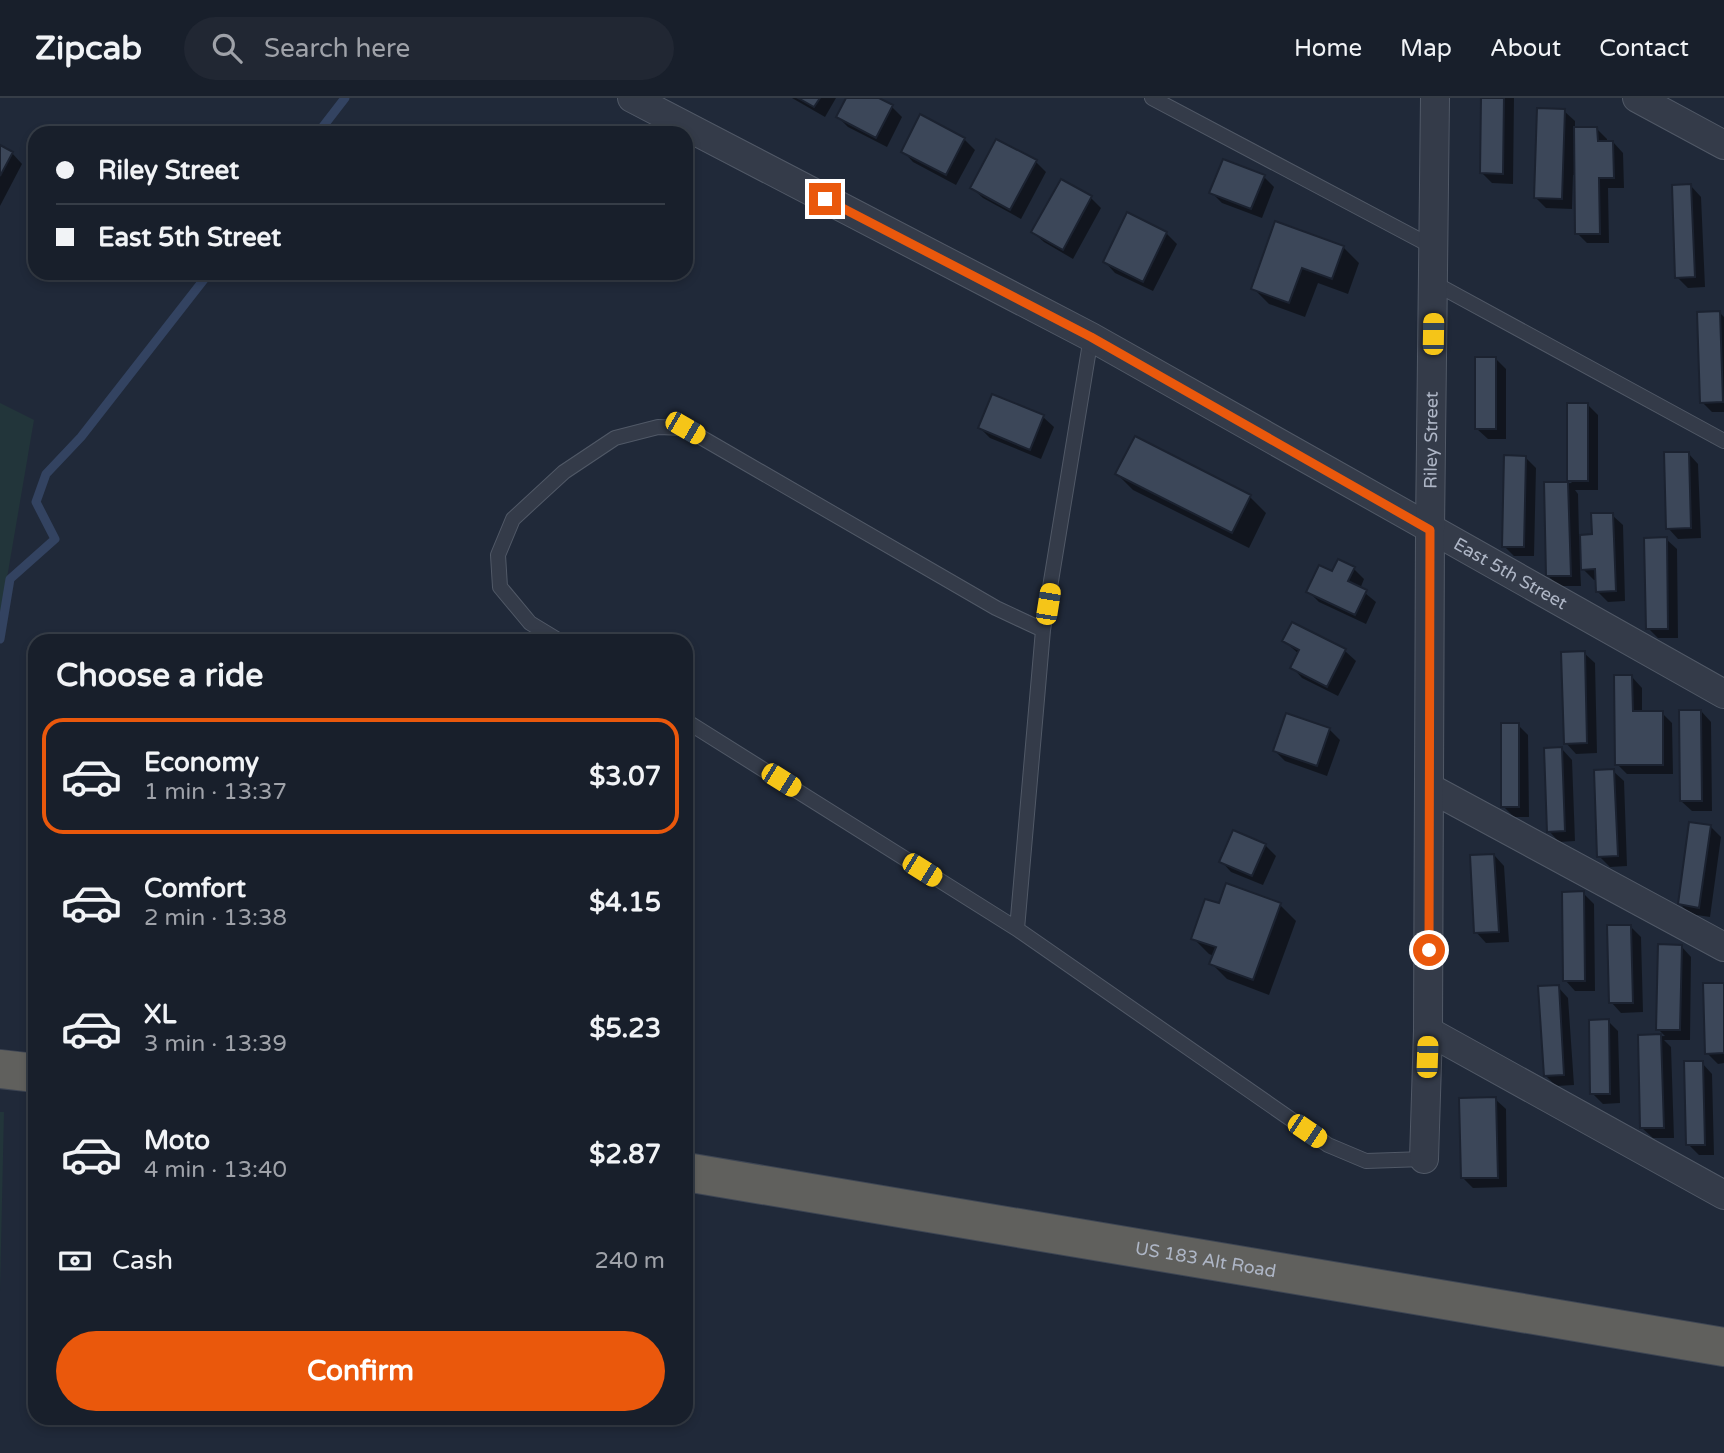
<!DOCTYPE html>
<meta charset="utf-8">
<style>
:root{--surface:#181f2b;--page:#212733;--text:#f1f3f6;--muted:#9fa2a9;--line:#363d47;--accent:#ea580c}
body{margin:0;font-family:"Varela Round",sans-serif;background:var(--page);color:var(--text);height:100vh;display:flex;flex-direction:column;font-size:26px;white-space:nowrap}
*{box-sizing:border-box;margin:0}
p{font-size:23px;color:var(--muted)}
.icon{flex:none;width:38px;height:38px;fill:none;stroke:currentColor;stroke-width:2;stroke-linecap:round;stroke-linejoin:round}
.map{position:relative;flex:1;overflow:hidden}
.drawer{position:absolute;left:28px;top:536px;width:665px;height:791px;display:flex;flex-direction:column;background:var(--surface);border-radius:21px;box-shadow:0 4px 10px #0003,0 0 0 2px var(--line)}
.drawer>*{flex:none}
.hud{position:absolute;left:28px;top:28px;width:665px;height:154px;border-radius:21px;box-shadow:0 4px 10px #0003,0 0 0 2px var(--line);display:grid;align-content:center;height:154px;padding:0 28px;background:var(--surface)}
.end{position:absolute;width:32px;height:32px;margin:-16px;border:9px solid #ea580c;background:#fff;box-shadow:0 0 0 4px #fff}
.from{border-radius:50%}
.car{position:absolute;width:21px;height:42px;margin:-21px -10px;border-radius:9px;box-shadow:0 0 5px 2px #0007;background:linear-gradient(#f5c518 24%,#345 0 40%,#f5c518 0 76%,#345 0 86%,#f5c518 0)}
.hud b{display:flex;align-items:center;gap:24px;height:66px;font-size:26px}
.hud b+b{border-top:2px solid var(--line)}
.hud i{width:18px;height:18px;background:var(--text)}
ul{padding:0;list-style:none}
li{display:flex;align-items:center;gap:21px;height:116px;margin:0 14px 10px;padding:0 14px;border:4px solid transparent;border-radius:21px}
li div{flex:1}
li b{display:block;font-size:26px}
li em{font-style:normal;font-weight:700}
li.current{border-color:var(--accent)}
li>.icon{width:63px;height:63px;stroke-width:1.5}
h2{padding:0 28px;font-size:32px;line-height:84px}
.pay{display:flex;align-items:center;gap:18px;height:77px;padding:0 28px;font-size:26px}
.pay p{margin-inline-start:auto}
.action{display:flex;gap:14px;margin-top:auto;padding:14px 28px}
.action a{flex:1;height:80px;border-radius:42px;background:var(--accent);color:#fff;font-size:28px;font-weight:700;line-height:80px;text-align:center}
header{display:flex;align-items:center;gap:42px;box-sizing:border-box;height:98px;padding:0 35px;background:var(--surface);border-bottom:2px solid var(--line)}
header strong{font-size:33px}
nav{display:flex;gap:38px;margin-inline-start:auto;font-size:24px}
.search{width:490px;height:63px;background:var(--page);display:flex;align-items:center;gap:18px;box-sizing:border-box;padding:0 24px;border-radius:38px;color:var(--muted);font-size:26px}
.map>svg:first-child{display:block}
</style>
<header>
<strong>Zipcab</strong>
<div class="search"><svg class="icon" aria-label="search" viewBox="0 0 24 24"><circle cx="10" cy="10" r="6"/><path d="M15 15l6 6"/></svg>Search here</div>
<nav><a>Home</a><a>Map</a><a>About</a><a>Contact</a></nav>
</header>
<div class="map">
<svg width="1724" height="1355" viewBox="0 0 1724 1355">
<rect width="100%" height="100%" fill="#202939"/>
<path fill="#22353a" d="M0 305 34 322 0 521Z
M0 1014H4L0 1194Z"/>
<path fill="#0007" d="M792 0H836L825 19Z
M848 0H875L892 9 902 19 887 49 848 29 838 19Z
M1483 0H1514L1513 86 1492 85 1482 75Z
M1564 13 1575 23V31H1597L1607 41V45L1613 44 1623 55 1624 90H1608L1609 145H1587L1577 135 1576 77H1573L1572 111 1546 110 1535 99Z
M964 41 975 52 956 87 913 64 903 53Z
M0 49 12 55 22 66 0 108Z
M1036 64 1046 74 1021 121 983 100 972 90Z
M1264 79 1274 89 1262 120 1222 105 1211 94Z
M1691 88 1701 99 1705 189 1688 190 1677 179Z
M1091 100 1101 110 1073 161 1044 144 1033 134Z
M1166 135 1177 146 1153 193 1115 175 1105 164Z
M1343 149 1359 165 1348 196 1318 185 1305 219 1269 206 1253 190Z
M1720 215 1724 219V314H1712L1702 304Z
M1496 261 1506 271V341H1488L1477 331Z
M993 298 1043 319 1054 329 1041 361 990 340 980 330Z
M1587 306 1598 317V392H1575L1578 396 1579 438H1594L1612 417 1623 427 1625 503 1608 504 1598 494 1597 482H1594L1580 468 1581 488H1559L1548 478 1546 386 1572 385 1569 382Z
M1136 341 1250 399 1266 415 1249 450 1133 392 1117 376Z
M1688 355 1698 366 1701 440 1678 441 1668 430Z
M1525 359 1536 370 1534 458H1514L1504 448Z
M1666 441 1677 451 1678 540H1658L1648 530Z
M1354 471 1364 481 1360 491 1376 504 1366 526 1319 504 1309 494 1333 475Z
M1292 526 1345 553 1356 563 1338 598 1302 580 1292 569 1299 556 1284 543Z
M1584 555 1595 565 1597 655 1576 656 1566 645Z
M1632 579 1642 590V615H1662L1672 625 1673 676H1627L1617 666Z
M1701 613 1711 624 1712 713H1692L1681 703Z
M1518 627 1528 637 1529 719H1514L1503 708Z
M1329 631 1340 642 1327 678 1285 663 1275 653Z
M1562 651 1572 662 1575 743 1559 744 1549 733Z
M1613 673 1624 683 1627 768 1610 769 1599 758Z
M1710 728 1721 739 1710 819 1690 816 1680 806Z
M1265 747 1276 758 1263 787 1231 774 1221 763Z
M1494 757 1504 768 1509 844 1486 845 1476 834Z
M1583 795 1594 806 1595 893H1575L1565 882Z
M1220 807H1280L1296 823 1269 897 1227 881 1211 865 1214 858 1209 856 1193 840Z
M1630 828 1641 839 1643 914 1621 915 1611 904Z
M1681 848 1691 859 1690 942H1664L1671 949 1674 1040H1653L1642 1030 1640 939 1665 938 1658 931Z
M1724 887V965L1718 966 1707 955Z
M1558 889 1568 900 1574 987 1556 988 1545 977Z
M1608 923 1618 933 1620 1005 1603 1006 1592 995Z
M1702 965 1712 976 1714 1057H1699L1688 1046Z
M1495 1001 1506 1011 1507 1089 1473 1090 1462 1079Z"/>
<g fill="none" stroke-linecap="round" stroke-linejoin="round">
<path stroke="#334361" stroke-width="9" d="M318 35 345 0
M0 541 10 481 55 441 36 404 46 376 81 339 209 175"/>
</g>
<path fill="#3c4759" stroke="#1b2230" stroke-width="2" d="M798 0H820L814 9Z
M846 0H879L893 7 876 40 836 19Z
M1481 0H1504L1503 76 1480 75Z
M1537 10 1565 11 1562 101 1534 100Z
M920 16 965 40 946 77 901 54Z
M1574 29H1597L1598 43H1613L1614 80H1599L1600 136H1575Z
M996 41 1037 62 1010 112 970 90Z
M0 47 13 54 0 78Z
M1223 61 1265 77 1251 111 1209 95Z
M1061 81 1092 98 1063 152 1031 134Z
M1691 86 1695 179 1675 180 1672 87Z
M1127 114 1167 134 1143 184 1103 164Z
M1275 123 1344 148 1332 181 1302 170 1289 205 1251 191Z
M1720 213 1723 304 1700 305 1697 214Z
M1475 259H1496V331H1475Z
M992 296 1044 317 1030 352 978 330Z
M1567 305H1588V383H1567Z
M1135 338 1251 397 1232 435 1115 376Z
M1664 354H1689L1691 430 1666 431Z
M1504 357 1526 358 1524 449H1502Z
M1544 384H1568L1571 478H1546Z
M1591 415H1613L1616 493 1596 494 1595 471 1581 472 1580 437 1592 436Z
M1667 439 1668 531H1646L1644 440Z
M1338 461 1355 469 1348 483 1367 492 1355 517 1306 494 1319 467 1332 473Z
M1292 524 1346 551 1327 589 1290 570 1299 552 1282 543Z
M1585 553 1587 645 1564 646 1561 554Z
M1614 577H1632L1633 613H1663V667H1615Z
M1679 612H1701L1702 703H1680Z
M1286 615 1330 630 1317 668 1273 653Z
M1501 625H1519V709H1501Z
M1562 649 1565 733 1547 734 1544 650Z
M1614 671 1618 758 1597 759 1594 672Z
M1689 724 1711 727 1699 810 1678 806Z
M1233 732 1266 746 1252 778 1219 764Z
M1494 756 1499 834 1474 835 1470 757Z
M1226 785 1281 805 1253 882 1209 866 1216 849 1191 841 1205 801 1219 805Z
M1584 793 1585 883H1563L1562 794Z
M1607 827H1631L1633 905H1609Z
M1658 846 1682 847 1680 932H1656Z
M1703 885H1724V955L1705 956Z
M1559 887 1564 977 1544 978 1538 888Z
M1609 921 1610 996H1590L1589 922Z
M1661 936 1664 1030H1640L1638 937Z
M1684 963H1703L1705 1047H1686Z
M1496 999 1498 1080H1461L1459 1000Z"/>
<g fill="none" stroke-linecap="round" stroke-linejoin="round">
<defs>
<path id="service" d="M1152 0 1433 149
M1434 185 1724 343
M558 542 530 525 500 489 498 457 513 421 564 374 615 340 658 329 685 330 996 510 1043 532
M686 623 1017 831 1328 1047 1366 1063 1424 1061
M1017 831 1043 532 1091 239"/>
<g id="minor">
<path id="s1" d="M632 0 1091 239 1724 596"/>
<path d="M1637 0 1724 47"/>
<path d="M1430 690 1724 849"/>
<path d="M1428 933 1724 1097"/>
<path id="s2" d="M1424 1061 1428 933 1430 432 1435 0"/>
</g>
<g id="trunk">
<path d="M0 971 35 975"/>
<path id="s3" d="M686 1074 1724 1249"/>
</g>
</defs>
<use href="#service" stroke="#515967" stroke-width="16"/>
<use href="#minor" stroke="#515967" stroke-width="30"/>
<use href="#trunk" stroke="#3e4654" stroke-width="40"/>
<use href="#service" stroke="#343b49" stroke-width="14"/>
<use href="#minor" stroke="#343b49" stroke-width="28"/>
<use href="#trunk" stroke="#60605d" stroke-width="38"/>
</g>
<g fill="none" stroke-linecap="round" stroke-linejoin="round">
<path stroke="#ea580c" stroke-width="9" d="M825 101 1091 239 1430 432 1429 852"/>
</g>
<g text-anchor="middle" stroke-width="6" stroke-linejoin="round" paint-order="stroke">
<g font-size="18" fill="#aeb6c6" stroke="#19202d">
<text dy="6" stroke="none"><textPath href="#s2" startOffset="719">Riley Street</textPath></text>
<text dy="6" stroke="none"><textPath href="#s1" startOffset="999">East 5th Street</textPath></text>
<text dy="6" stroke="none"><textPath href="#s3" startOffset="527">US 183 Alt Road</textPath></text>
</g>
</g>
</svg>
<i class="end from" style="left:1429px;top:852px"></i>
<i class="end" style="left:825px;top:101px"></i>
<i class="car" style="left:1433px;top:236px;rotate:1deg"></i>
<i class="car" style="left:685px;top:330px;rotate:120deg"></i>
<i class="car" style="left:1048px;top:506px;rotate:9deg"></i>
<i class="car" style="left:781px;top:682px;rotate:122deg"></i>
<i class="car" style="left:922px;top:772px;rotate:122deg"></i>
<i class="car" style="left:1427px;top:959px;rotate:2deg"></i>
<i class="car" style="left:1307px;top:1033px;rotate:124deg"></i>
<div class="hud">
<b><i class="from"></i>Riley Street</b>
<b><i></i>East 5th Street</b>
</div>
<section class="drawer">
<h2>Choose a ride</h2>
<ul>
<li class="current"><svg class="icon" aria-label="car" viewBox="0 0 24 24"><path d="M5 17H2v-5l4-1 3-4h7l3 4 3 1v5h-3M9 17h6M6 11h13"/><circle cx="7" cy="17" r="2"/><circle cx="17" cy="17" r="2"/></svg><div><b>Economy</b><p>1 min · 13:37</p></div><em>$3.07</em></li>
<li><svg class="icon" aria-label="car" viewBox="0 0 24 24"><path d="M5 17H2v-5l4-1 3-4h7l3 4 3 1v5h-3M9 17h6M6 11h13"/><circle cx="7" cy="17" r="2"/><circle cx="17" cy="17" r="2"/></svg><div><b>Comfort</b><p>2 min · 13:38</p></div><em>$4.15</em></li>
<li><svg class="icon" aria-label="car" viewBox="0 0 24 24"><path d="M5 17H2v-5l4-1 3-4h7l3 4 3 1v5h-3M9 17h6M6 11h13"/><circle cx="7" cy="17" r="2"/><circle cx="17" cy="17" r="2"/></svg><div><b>XL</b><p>3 min · 13:39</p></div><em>$5.23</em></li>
<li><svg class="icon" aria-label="car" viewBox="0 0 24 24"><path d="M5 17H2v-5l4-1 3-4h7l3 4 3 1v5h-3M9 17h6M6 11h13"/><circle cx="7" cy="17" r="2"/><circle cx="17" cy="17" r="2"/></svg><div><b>Moto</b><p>4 min · 13:40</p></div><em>$2.87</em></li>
</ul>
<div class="pay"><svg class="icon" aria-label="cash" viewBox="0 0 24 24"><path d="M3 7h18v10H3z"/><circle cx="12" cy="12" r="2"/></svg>Cash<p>240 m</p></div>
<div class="action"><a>Confirm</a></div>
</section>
</div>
